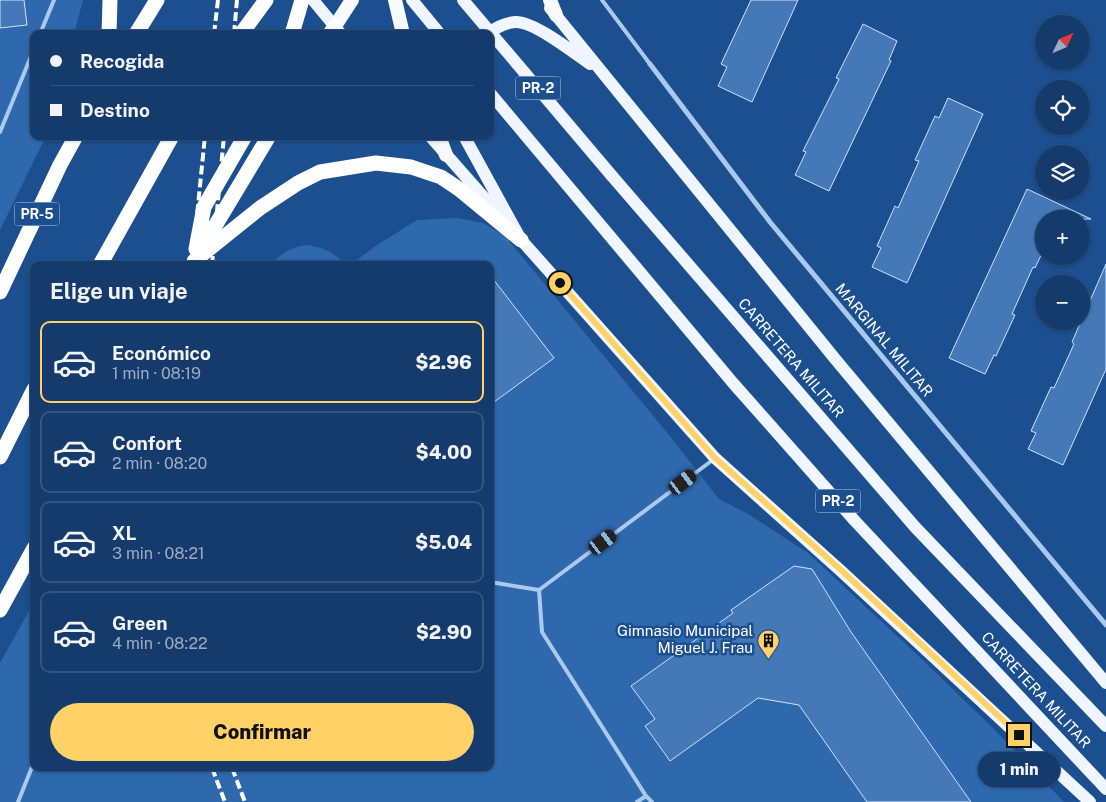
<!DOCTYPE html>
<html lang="es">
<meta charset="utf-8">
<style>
:root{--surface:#143b6b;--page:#1d4271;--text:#f1f3f6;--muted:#9dadc1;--line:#33557e;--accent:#ffd166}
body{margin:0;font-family:"Public Sans",sans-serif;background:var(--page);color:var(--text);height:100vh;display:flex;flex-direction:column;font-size:19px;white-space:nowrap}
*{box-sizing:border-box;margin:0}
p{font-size:16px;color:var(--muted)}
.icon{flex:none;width:28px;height:28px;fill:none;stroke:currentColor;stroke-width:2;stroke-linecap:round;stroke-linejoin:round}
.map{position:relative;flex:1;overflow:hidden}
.panel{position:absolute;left:30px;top:261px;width:464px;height:510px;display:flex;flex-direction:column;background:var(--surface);border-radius:10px;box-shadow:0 1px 4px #0004,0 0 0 1px var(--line)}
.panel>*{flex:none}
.hud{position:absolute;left:30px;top:30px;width:464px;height:110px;border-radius:10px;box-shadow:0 1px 4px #0004,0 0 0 1px var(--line);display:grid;align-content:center;height:110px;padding:0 20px;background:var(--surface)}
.needle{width:32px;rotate:46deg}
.fabs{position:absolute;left:1035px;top:15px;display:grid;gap:10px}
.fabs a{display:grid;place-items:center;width:55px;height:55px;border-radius:50%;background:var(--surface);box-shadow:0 1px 4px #0004,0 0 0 1px var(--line);font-size:25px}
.end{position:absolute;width:22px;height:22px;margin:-11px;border:6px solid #ffd166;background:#111;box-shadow:0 0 0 2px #111}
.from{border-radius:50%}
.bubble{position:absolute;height:35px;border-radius:18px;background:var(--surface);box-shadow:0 1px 4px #0004,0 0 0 1px var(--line);font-size:16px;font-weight:800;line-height:35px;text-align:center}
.car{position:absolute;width:15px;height:30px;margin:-15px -8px;border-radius:6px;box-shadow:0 0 4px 1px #0007;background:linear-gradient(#222 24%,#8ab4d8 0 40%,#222 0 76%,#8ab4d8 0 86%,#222 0)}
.hud b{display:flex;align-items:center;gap:18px;height:48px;font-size:19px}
.hud b+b{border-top:1px solid var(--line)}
.hud i{width:12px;height:12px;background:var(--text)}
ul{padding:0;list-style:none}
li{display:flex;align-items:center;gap:15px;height:82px;margin:0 10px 8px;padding:0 10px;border:2px solid var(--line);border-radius:10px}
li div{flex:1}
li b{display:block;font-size:19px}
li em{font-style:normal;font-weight:800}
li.current{border-color:var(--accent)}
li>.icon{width:45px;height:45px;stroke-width:1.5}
h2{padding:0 20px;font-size:22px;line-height:60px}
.primary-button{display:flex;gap:10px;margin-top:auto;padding:10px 20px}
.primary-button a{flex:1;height:58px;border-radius:30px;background:var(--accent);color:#111;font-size:20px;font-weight:800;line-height:58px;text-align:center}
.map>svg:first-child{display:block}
</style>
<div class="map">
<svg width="1106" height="802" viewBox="0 0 1106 802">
<rect width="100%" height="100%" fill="#1b4f8f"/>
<path fill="#2e69ad" d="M0 0H83L74 34H34V136H46L0 230Z
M458 218 483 223 505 236 669 435 719 499 748 514 808 553 910 648 995 730 1064 802H0V663L34 602V768H490V265H350L377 245 417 220Z
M306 245C323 247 334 252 345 265H272C281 252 291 248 306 245Z"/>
<path fill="#4478b7" stroke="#cfe3fa" d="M0 0H24L27 25 0 28Z
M751 0H798L752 102 718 86 727 67 721 64Z
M863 24 897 41 889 60 891 61 829 191 795 175 806 152 803 151 839 79 836 78Z
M948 98 983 114 907 283 872 267 881 248 877 246 895 206 898 208 919 161 915 160 935 116 939 118Z
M1027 189 1091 219H1044V249L1035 268 1033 267 1012 314 1015 315 996 356 994 355 985 374 949 358Z
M1106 264V369L1063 465 1028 449 1036 433 1031 431 1051 387 1054 388 1074 344 1072 342Z
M490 275 554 358 490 405Z
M794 566 812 569 851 632 971 802H867L799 705 758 698 670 761 645 726 655 719 631 686 733 613 731 610Z"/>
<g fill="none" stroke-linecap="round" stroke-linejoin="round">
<path stroke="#a9c9ee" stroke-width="4" d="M602 0 650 64
M40 34 54 0
M0 132 34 49
M490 582 539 590 714 459
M539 590 542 632 646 796 652 802
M18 802 34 762
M637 802 646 796"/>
<path stroke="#a9c9ee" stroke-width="5" d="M650 64 770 222 1106 625"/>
<path stroke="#f0f6ff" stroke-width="12" d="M313 0 341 34
M412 0 440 34
M550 8 836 360 1106 683
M486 34C496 28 504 23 515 22 534 21 574 53 590 64
M490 93 733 383 855 521 1106 789
M430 136 502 218
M464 136 520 238
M612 176 915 527 1106 726
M515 233 715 458 841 571 1090 802"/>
<path stroke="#f8faff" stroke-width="14" d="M395 0 403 34
M550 0 556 15
M335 26 352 0
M439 136 446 155"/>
<path stroke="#fff" stroke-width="15" d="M109 34 110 0
M136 34 157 0
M241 34 266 0
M292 34 302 0
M330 34 335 26
M196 249 204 207 245 136
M200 251 269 136
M194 261 260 208 298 183 320 172 376 163 411 167 441 177 459 189 521 240
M100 265 172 136
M0 292 60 165 76 136
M0 457 34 389
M0 610 34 548"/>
<path stroke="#fff" stroke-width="4" stroke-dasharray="9 4" stroke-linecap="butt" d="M214 34 218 0
M234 34 237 0
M192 265 205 136
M212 265 224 136
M212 768 225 802
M232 768 245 802"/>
<path stroke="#f0f6ff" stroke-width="12" d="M463 0 612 176"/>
</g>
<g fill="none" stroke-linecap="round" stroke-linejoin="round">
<path stroke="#ffd166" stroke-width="6" d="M560 283 715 458 841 570 1019 735"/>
</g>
<defs>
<symbol id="building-pin" viewBox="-11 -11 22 30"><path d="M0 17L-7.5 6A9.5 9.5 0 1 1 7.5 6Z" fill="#ffd166" stroke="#1b4f8f"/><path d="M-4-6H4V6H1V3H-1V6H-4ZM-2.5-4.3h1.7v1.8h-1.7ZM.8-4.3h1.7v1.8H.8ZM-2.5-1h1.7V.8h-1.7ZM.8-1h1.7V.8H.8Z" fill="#111"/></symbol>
</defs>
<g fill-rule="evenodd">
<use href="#building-pin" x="756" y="628" width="25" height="34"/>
</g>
<g text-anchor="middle" stroke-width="5" stroke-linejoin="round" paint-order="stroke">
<g fill="#1b4f8f" stroke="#bbcadd" stroke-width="1">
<rect x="515.5" y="76.5" width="45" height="23" rx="4"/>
<rect x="14.5" y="202.5" width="45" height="23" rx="4"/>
<rect x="815.5" y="489.5" width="45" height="23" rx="4"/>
</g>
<g font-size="14" font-weight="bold" fill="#fff">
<text x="538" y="93">PR-2</text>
<text x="37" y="219">PR-5</text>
<text x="838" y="506">PR-2</text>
</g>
<g font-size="15" fill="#fff" stroke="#1b4f8f">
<text transform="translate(884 340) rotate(50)" y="5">MARGINAL MILITAR</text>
<text transform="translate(791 358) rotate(49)" y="5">CARRETERA MILITAR</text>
<text transform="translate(1036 690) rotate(47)" y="5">CARRETERA MILITAR</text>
</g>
<g font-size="15" fill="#fff" stroke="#1b4f8f" text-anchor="end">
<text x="753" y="636">Gimnasio Municipal<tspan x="753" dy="17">Miguel J. Frau</tspan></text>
</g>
</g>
</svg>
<div class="fabs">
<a><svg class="needle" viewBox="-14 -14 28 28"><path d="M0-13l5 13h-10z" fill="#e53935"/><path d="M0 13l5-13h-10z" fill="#9dadc1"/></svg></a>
<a><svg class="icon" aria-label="locate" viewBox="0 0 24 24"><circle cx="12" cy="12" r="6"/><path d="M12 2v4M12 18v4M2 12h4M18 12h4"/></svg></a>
<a><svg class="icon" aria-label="layers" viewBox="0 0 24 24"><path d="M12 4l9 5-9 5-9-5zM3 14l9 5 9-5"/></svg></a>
<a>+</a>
<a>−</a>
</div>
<i class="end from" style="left:560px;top:283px"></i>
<i class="end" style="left:1019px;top:735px"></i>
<div class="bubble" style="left:978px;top:752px;width:82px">1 min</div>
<i class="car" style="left:683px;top:482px;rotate:53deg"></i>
<i class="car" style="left:603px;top:542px;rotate:53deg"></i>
<div class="hud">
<b><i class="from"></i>Recogida</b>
<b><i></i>Destino</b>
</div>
<section class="panel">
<h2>Elige un viaje</h2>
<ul>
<li class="current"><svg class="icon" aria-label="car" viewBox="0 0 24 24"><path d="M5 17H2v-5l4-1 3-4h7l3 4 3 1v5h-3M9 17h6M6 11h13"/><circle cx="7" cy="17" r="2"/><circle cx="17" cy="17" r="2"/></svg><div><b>Económico</b><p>1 min · 08:19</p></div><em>$2.96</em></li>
<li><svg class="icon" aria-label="car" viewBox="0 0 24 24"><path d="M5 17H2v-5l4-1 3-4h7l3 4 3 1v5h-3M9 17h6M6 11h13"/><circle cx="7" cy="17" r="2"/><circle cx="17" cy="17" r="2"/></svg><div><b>Confort</b><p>2 min · 08:20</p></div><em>$4.00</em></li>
<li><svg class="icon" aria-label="car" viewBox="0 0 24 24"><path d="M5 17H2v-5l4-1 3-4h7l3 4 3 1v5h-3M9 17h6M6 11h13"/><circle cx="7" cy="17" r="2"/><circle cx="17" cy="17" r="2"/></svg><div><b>XL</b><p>3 min · 08:21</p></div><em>$5.04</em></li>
<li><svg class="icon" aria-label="car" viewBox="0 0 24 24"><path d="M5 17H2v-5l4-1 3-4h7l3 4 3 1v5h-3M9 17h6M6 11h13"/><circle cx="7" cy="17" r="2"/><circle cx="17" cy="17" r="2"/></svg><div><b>Green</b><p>4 min · 08:22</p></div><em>$2.90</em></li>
</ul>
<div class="primary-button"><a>Confirmar</a></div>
</section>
</div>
